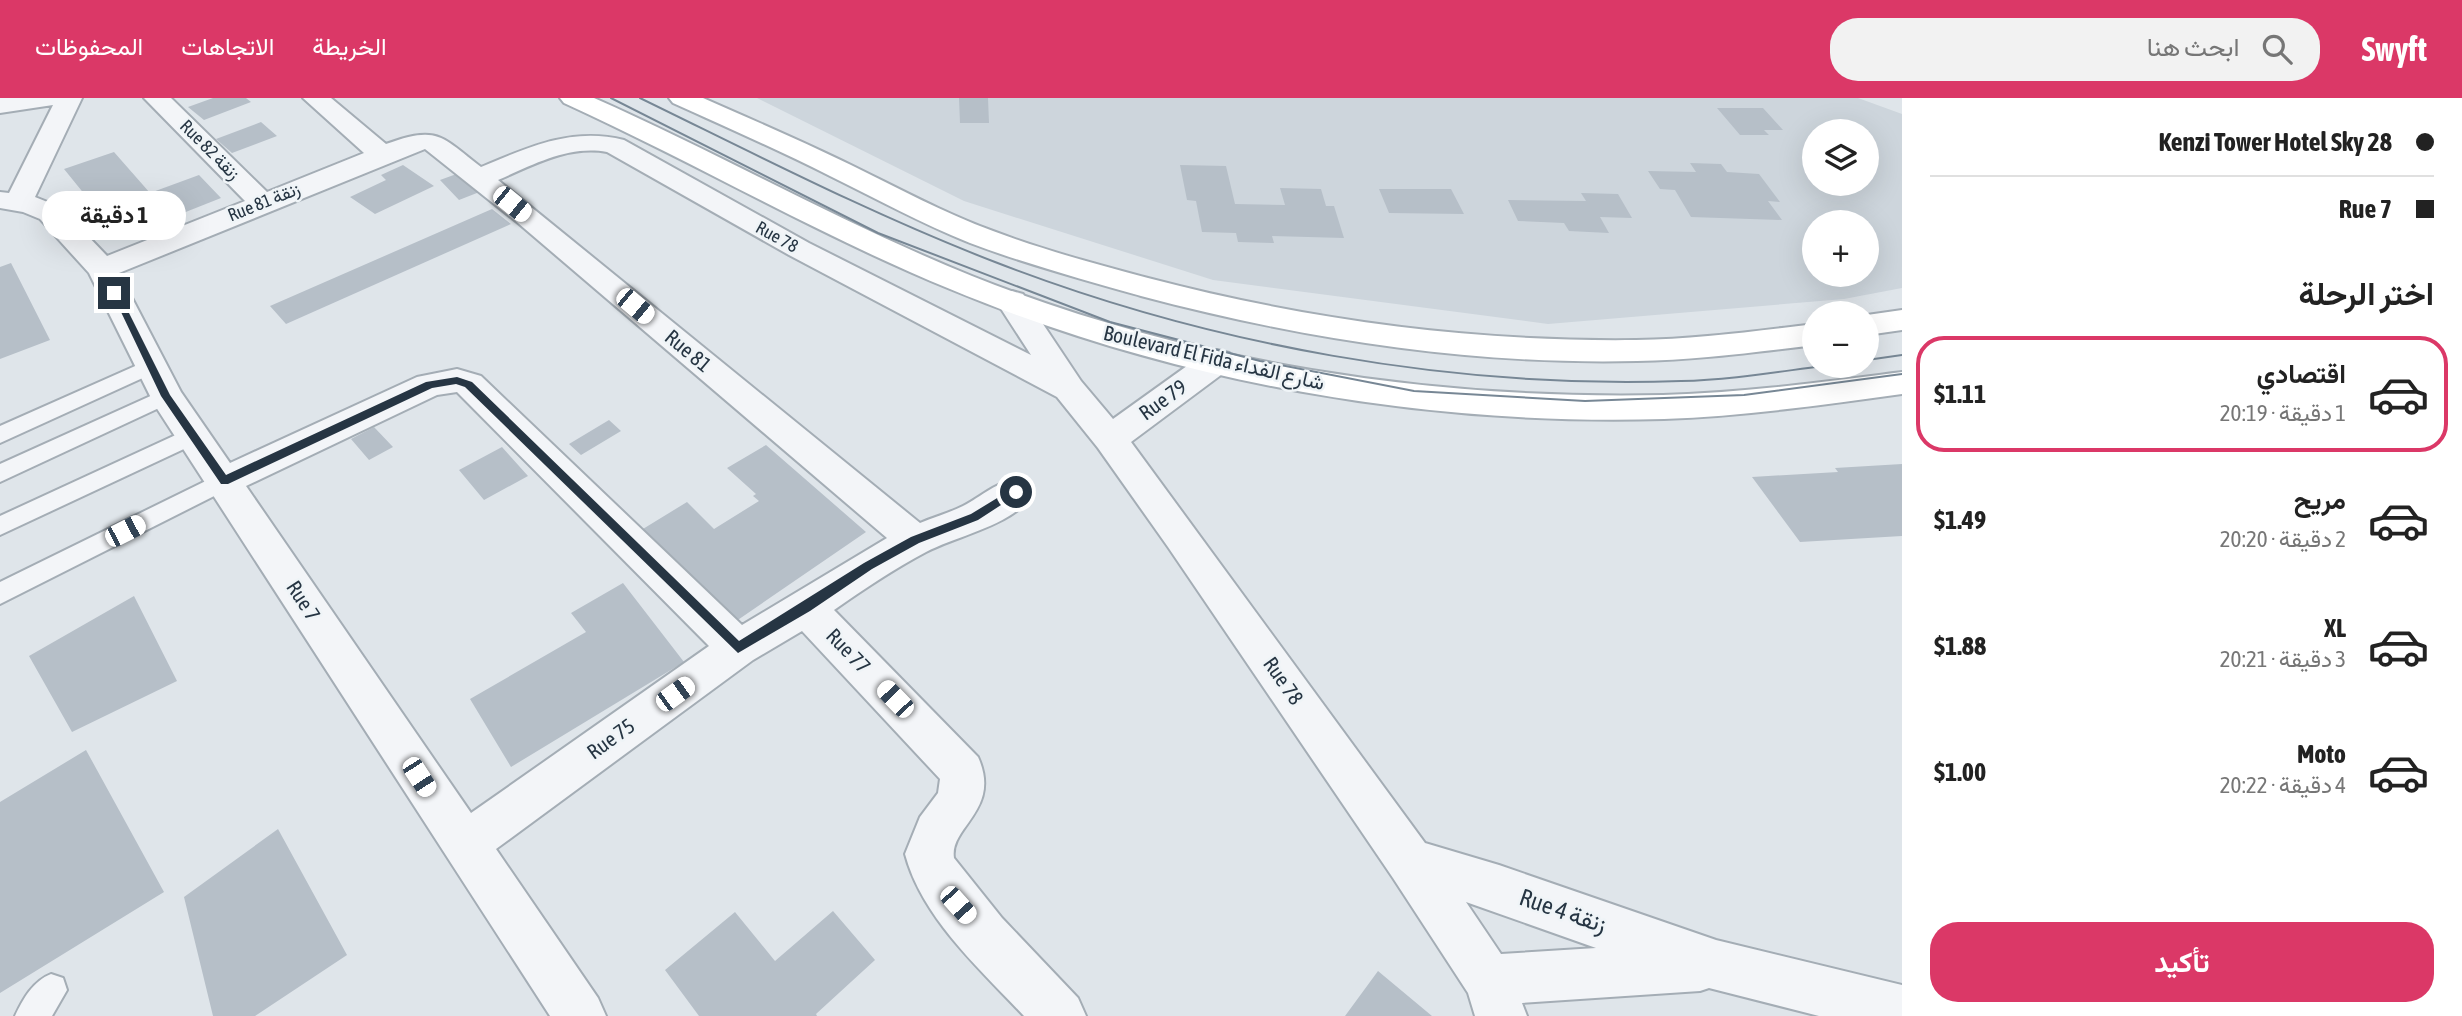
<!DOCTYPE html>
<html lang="ar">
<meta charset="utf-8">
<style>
:root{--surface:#fff;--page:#f2f2f2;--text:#222;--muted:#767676;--line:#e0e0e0;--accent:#db3867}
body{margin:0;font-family:"Asap Condensed",Vazirmatn,sans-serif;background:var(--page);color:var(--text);direction:rtl;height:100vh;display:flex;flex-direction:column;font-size:26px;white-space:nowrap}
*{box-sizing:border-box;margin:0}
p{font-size:23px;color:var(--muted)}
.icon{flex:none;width:38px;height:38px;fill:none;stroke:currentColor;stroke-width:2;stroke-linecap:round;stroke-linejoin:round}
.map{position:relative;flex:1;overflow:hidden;direction:ltr}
.panel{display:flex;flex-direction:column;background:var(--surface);width:560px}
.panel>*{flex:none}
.top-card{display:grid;align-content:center;height:154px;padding:0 28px;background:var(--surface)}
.tools{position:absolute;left:1802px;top:21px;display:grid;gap:14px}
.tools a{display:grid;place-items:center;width:77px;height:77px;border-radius:50%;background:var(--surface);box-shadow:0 7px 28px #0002;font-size:35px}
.end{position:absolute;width:32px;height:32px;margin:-16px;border:9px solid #263543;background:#fff;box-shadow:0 0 0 4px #fff}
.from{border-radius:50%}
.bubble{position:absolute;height:49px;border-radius:24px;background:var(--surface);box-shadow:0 7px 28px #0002;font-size:23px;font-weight:700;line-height:49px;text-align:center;direction:rtl}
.car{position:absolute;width:21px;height:42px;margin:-21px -10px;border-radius:9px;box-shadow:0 0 5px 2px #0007;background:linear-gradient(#fff 24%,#345 0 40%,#fff 0 76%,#345 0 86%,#fff 0)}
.top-card b{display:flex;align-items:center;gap:24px;height:66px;font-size:26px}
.top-card b+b{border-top:2px solid var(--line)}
.top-card i{width:18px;height:18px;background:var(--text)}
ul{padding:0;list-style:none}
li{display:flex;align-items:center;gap:21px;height:116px;margin:0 14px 10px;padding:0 14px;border:4px solid transparent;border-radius:28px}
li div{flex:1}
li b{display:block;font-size:26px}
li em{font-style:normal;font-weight:700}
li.active{border-color:var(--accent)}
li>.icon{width:63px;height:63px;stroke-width:1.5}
h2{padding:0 28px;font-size:32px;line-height:84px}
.primary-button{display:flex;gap:14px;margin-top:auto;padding:14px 28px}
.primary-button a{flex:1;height:80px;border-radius:28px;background:var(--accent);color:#fff;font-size:28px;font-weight:700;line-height:80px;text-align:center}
header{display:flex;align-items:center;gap:42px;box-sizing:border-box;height:98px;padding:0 35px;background:var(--accent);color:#fff}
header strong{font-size:33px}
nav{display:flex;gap:38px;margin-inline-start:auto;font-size:24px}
.search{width:490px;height:63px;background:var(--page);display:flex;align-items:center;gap:18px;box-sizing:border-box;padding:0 24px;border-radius:28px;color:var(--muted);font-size:26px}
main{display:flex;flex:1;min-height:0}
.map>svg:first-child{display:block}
</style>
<header>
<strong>Swyft</strong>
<div class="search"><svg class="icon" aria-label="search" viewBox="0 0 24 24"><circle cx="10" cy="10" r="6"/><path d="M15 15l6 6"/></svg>ابحث هنا</div>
<nav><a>الخريطة</a><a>الاتجاهات</a><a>المحفوظات</a></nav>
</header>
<main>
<section class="panel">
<div class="top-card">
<b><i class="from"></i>Kenzi Tower Hotel Sky 28</b>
<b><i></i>Rue 7</b>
</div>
<h2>اختر الرحلة</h2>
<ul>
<li class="active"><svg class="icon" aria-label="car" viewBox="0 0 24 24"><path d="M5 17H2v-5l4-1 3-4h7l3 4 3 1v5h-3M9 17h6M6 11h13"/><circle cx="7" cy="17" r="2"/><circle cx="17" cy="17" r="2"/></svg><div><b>اقتصادي</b><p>1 دقيقة · 20:19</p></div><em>$1.11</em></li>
<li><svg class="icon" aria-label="car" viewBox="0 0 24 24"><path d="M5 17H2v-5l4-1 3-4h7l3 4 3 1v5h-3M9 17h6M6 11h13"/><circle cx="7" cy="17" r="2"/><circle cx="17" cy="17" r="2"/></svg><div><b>مريح</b><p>2 دقيقة · 20:20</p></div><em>$1.49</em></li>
<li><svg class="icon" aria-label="car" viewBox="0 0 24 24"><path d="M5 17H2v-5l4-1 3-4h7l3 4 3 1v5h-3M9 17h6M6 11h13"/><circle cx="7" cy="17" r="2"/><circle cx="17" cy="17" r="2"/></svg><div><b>XL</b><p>3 دقيقة · 20:21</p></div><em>$1.88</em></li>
<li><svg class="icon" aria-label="car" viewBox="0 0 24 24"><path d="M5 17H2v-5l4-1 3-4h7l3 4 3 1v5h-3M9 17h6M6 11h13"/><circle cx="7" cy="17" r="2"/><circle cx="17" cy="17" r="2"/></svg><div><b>Moto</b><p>4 دقيقة · 20:22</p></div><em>$1.00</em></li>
</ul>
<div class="primary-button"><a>تأكيد</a></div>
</section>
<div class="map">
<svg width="1902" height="918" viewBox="0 0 1902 918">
<rect width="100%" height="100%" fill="#dfe5ea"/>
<path fill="#cdd5dc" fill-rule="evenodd" d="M757 0H1858L1902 16V190L1844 201 1548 226 1213 182 964 103ZM1815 33H1867V86H1815ZM1815 124H1867V177H1815Z"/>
<path fill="#b6bfc8" d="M213 0H246L251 4 204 22 188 9Z
M959 0H988L989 25H960Z
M1717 10H1763L1783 32H1764L1769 37H1740Z
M261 24 277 38 232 55 216 41Z
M114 54 150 95 199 77 221 100 120 140 64 71Z
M1690 65 1721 66 1727 74 1759 76 1780 104 1768 103 1782 122 1691 119 1675 92 1660 91 1648 73 1696 74Z
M403 67 434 88 375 116 350 99 386 82 381 77Z
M1180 67 1226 68 1235 106 1285 107 1280 90 1321 91 1326 108H1334L1344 140 1272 138 1274 145 1238 144 1236 135 1202 134 1196 103 1187 102Z
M462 74 482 93 459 102 440 82Z
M1379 91H1451L1464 116 1389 115Z
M1581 95 1618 96 1632 120 1600 119 1609 135 1569 133 1564 125 1518 123 1508 102 1586 103Z
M492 111 511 126 286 226 270 208Z
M11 165 50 242 0 261V169Z
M609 322 621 333 581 357 569 346Z
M374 329 393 349 369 362 351 341Z
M766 347 866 434 729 528 638 434 687 404 714 431 759 403 753 398 756 396 727 370Z
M502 349 528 378 484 402 459 372Z
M1902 366V438L1800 444 1752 379 1838 374 1835 370Z
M623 485 684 564 511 669 470 601 586 534 571 515Z
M134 498 177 583 72 634 29 558Z
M86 652 164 794 0 895V704Z
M278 731 347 857 255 918H213L184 799Z
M833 813 875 862 816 916 817 918H699L665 872 735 814 775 863Z
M1378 873 1432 918H1345Z"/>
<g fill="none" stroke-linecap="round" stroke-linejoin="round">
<defs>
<path id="service" d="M151 261 158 263 161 268 158 273 0 345V328Z
M166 291 174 293 177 298 174 303 0 384V366Z
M193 329 201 331 204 337 201 343 0 437V418Z
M224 374 232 377 236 383 232 389 0 506V484Z
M51 876 63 880 67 892 52 918H15C23 901 33 883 51 876Z"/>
<path id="minor" d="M0 0H82L35 99 60 109 107 158 245 103 144 0H171L267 94 364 55 303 0H331L386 46C438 27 441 38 481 69 529 49 572 29 624 42L809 145 1031 257 996 203 1001 196 1012 193 1023 196 1081 283 1113 321 1205 255 1217 252 1229 255 1233 263 1229 271 1131 344 1425 745 1499 767 1716 842 1902 887V918H1819L1709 890 1700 893 1522 905 1527 918H1475L1468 895 1393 780 1168 449 1098 350 1057 299 789 157 607 54C568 47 533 67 498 82L920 425C934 419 949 415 963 408 985 397 1003 376 1029 384L1034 394C1016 427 958 437 926 454 894 471 864 491 834 512L978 659C1002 712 949 729 954 760L1002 820 1078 900 1086 918H1024C980 871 922 820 905 756L920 719 938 695 940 681 802 533 753 562 496 751 598 900 606 918H550L154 306 89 175 40 121 23 114 0 110V94L9 95 53 7 0 15ZM425 51 518 125 887 440 742 527 481 278 457 271 417 279 230 365 181 294 119 175ZM457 294 709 548 471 715 246 388 437 297ZM1466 804 1596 850 1501 856Z"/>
<path id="secondary" d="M560 0H594C721 56 843 126 972 178 1191 265 1428 302 1663 297 1743 295 1823 284 1902 274V296C1823 307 1744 318 1664 321 1422 328 1174 284 950 191 818 137 694 64 564 5Z
M669 0H703C753 22 802 43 851 67 898 90 944 115 993 133 1043 152 1096 166 1148 180 1308 222 1471 244 1636 242 1696 241 1755 233 1815 226V247C1756 254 1696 262 1637 263 1469 267 1303 241 1141 198 1084 182 1026 166 970 145 922 126 877 101 830 78 779 52 726 29 673 5Z
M1902 212V232L1867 237V217Z"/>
</defs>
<use href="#service" stroke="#a4adb5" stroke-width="4"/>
<use href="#minor" stroke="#a4adb5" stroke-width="4"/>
<use href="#secondary" stroke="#a4adb5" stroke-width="4"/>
<use href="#service" fill="#f3f5f8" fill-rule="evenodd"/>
<use href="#minor" fill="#f3f5f8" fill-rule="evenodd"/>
<use href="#secondary" fill="#fff" fill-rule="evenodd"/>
<path stroke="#778795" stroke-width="2" d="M611 0 878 135 1110 224 1260 263 1414 293 1585 303 1744 297 1902 276
M640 0C757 57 873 117 995 164 1209 247 1451 291 1681 283 1729 282 1776 274 1823 268
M1867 262 1902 257"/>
</g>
<path fill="#263543" d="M111 193 119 195 170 297 226 377 426 284 457 279 472 284 739 543 864 465 911 439 971 416 1012 391H1020L1021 394 978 422 919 445 872 471 810 513 738 555 465 289 456 286 432 290 228 386H221L161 298Z"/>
<g text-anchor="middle" stroke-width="5" stroke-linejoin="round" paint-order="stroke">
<g font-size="18" fill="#263543" stroke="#eff4f7">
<text transform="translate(210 52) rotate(45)" y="6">Rue 82 زنقة</text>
<text transform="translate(264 104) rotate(-22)" y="6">Rue 81 زنقة</text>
<text transform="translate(777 139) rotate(29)" y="6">Rue 78</text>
</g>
<g font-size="21" fill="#263543" stroke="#eff4f7">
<text transform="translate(688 253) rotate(40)" y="7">Rue 81</text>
<text transform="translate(1214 260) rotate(13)" y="7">Boulevard El Fida شارع الفداء</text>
<text transform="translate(1163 302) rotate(-36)" y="7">Rue 79</text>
<text transform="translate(303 503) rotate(57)" y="7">Rue 7</text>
<text transform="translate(848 553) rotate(46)" y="7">Rue 77</text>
<text transform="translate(1283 583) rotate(55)" y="7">Rue 78</text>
<text transform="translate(611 641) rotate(-36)" y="7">Rue 75</text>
</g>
<g font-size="24" fill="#263543" stroke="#eff4f7">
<text transform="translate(1563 813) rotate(19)" y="8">Rue 4 زنقة</text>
</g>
</g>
</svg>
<div class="tools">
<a><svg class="icon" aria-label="layers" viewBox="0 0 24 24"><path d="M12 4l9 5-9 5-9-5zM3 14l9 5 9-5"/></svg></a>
<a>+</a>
<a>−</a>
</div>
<i class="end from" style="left:1016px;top:394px"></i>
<i class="end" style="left:114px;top:195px"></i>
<div class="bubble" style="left:42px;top:93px;width:144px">1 دقيقة</div>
<i class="car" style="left:512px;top:106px;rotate:129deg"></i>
<i class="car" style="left:635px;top:208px;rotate:130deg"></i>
<i class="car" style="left:125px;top:433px;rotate:63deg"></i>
<i class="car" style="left:675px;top:596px;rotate:54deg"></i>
<i class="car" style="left:895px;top:601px;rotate:316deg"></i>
<i class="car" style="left:419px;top:679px;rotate:147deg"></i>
<i class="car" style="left:958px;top:807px;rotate:138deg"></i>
</div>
</main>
